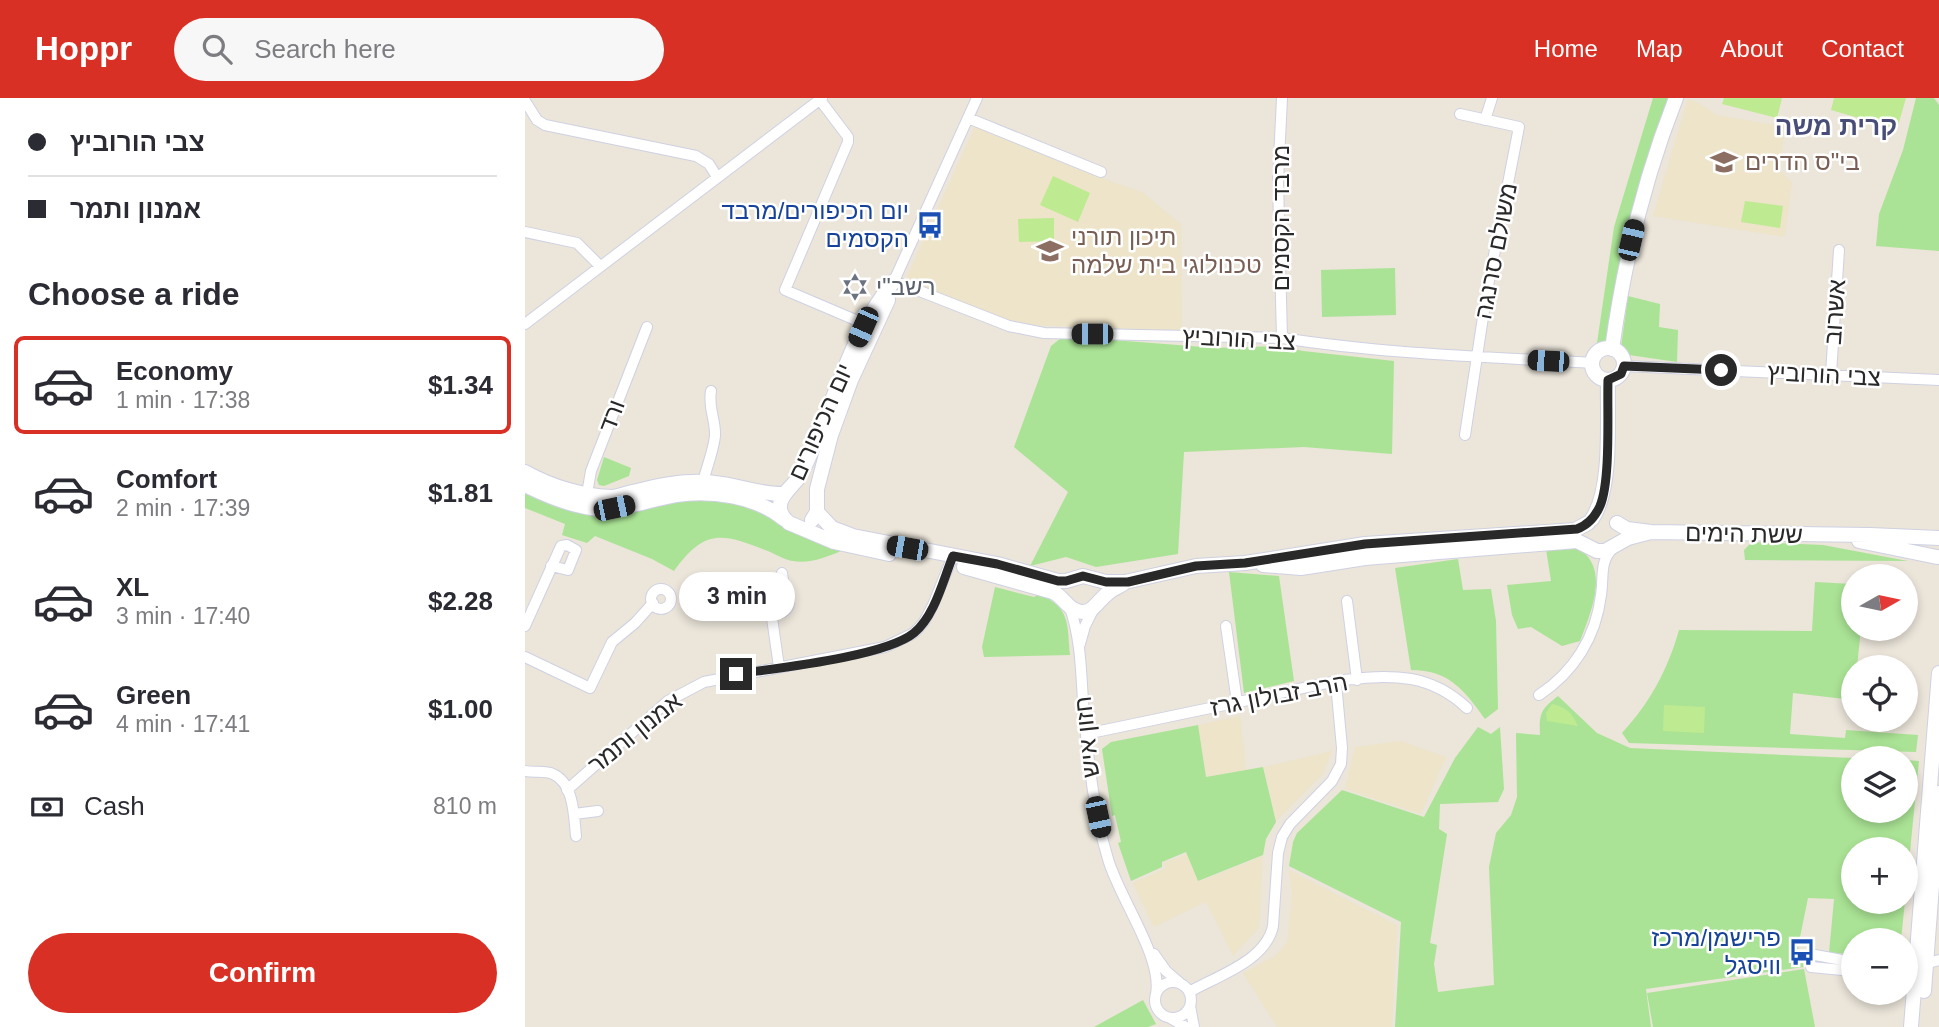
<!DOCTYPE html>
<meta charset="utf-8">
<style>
:root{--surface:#fff;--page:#f7f7f7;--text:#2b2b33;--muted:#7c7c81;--line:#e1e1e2;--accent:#d93025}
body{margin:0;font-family:Arial,"Noto Sans Hebrew",sans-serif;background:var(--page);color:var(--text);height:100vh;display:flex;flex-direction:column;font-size:26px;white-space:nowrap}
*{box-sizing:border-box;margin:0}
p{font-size:23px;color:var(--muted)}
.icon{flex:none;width:38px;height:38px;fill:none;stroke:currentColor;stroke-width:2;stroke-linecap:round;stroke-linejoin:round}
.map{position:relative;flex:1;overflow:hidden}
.side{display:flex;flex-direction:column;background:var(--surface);width:525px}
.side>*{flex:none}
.banner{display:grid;align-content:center;height:154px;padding:0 28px;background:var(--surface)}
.needle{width:46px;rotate:81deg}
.tools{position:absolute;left:1316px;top:466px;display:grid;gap:14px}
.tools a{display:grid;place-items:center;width:77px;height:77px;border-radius:50%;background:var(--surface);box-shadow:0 4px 10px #0003;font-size:35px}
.end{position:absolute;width:32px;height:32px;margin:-16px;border:9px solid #292929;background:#fff;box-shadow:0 0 0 4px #fff}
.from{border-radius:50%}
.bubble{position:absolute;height:49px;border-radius:24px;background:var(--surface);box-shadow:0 4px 10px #0003;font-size:23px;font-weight:700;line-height:49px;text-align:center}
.car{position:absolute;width:21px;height:42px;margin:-21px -10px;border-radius:9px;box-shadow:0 0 5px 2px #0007;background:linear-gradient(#222 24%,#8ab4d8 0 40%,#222 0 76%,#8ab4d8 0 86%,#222 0)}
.banner b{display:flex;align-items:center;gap:24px;height:66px;font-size:26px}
.banner b+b{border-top:2px solid var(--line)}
.banner i{width:18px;height:18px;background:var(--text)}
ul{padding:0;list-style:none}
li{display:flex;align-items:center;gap:21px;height:98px;margin:0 14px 10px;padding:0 14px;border:4px solid transparent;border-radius:10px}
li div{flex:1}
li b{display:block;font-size:26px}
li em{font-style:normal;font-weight:700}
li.on{border-color:var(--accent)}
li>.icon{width:63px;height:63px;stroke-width:1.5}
h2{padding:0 28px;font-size:32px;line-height:84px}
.pay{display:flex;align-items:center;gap:18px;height:77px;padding:0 28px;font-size:26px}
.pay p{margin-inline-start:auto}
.primary-button{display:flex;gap:14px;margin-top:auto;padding:14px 28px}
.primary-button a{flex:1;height:80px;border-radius:42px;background:var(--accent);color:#fff;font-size:28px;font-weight:700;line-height:80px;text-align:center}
header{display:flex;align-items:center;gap:42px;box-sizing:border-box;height:98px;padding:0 35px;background:var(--accent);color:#fff}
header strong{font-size:33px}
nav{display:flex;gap:38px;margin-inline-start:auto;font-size:24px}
.search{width:490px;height:63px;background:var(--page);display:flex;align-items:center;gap:18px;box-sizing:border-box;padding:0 24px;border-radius:38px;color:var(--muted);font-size:26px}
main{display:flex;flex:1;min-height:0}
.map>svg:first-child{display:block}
</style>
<header>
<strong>Hoppr</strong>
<div class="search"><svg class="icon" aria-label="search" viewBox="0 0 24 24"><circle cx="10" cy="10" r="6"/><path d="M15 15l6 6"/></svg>Search here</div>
<nav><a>Home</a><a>Map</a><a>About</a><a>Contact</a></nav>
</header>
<main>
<section class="side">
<div class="banner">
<b><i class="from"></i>צבי הורוביץ</b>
<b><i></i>אמנון ותמר</b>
</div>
<h2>Choose a ride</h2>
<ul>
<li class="on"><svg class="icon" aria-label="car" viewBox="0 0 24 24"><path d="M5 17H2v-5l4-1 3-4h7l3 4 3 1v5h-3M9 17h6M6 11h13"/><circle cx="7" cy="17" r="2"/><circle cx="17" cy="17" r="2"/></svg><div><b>Economy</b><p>1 min · 17:38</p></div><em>$1.34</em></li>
<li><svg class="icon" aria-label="car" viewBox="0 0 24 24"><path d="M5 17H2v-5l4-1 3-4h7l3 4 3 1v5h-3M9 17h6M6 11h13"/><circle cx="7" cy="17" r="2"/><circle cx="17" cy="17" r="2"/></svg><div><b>Comfort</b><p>2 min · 17:39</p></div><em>$1.81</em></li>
<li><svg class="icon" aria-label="car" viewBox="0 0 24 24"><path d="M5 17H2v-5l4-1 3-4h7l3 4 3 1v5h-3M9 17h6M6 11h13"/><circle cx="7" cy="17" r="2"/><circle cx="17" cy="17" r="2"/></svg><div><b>XL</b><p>3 min · 17:40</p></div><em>$2.28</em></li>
<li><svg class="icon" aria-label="car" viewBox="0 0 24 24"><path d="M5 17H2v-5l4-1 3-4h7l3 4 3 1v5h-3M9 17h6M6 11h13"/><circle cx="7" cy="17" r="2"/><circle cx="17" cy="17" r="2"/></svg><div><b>Green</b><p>4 min · 17:41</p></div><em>$1.00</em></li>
</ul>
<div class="pay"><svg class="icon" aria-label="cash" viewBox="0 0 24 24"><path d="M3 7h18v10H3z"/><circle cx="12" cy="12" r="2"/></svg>Cash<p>810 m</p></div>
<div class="primary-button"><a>Confirm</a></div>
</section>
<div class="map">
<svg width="1414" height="929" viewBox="0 0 1414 929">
<rect width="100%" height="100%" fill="#ebe5da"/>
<path fill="#ede4c9" d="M1163 1 1174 5 1192 17 1260 29 1255 72 1267 84 1260 139 1128 118Z
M451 26 565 76 617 94 656 126 657 233 503 227 484 223 381 181Z
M715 618 721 672 681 679 673 627Z
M876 643 921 659 896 716 820 691 830 649Z
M807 653 798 676 751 723 739 669Z
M662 756 673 784 738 758 734 830 708 858 681 804 629 829 614 799 608 785 641 770 639 765Z
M764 772 872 827 867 929H752L718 875 750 858 762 844 767 795Z"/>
<path fill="#aae395" d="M1128 0H1146L1081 246 1071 252 1089 129Z
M1391 0H1409L1414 7V153L1351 148 1354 116 1378 52Z
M870 170 871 217 797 219 796 172Z
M1103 198 1135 206 1134 229 1153 232 1152 264 1104 257 1096 249Z
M550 239 691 250 755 248 778 253 869 263 867 356 779 349 659 354 653 456 571 469 541 459 505 468 543 394 489 349 526 248 536 240Z
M79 359 106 370 104 378 79 388 74 387 72 382Z
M0 390 157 399 216 405 316 453C302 459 284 466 268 463 260 462 250 456 243 453 197 435 180 430 149 473L127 461 70 438 62 445 37 437 40 426 0 410Z
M1227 444 1298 447 1383 463 1220 462 1219 452Z
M1050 449C1087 467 1066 514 1055 543L1037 548 1006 529 993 531 987 517 982 487 1026 483 1021 451Z
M933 461 938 492 966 491 971 523 973 611 960 621C939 592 924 572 886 572L870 470Z
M704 474 754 478 769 583 719 595Z
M1290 484 1328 486V530H1336L1332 569H1328V602L1268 595 1265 636 1320 640 1321 632 1393 637 1391 654 1104 645 1097 635C1125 605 1143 571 1154 532L1287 533Z
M470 489 509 499 514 496C546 510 542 526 545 557L459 559 457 549Z
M1033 598 1072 635 1105 650 1328 660V712H1381V662L1394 663 1381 794V751H1328V803H1380L1376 842H1328V856L1304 855 1309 801 1283 800 1273 849 1279 869 1121 891 1126 929H870L876 824 764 768 768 744 772 735 817 692 899 719 930 660 953 629 966 636 975 629 979 691 973 704 915 706 914 731 922 736 905 845 912 847 909 866 913 894 969 887 964 769 971 735 986 717 992 699 991 635 1015 637C1014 615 1016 611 1033 598Z
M673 627 681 679 738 669 751 724 741 741 738 757 673 783 661 754 637 764V769L606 783 593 745 596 744 590 717 587 718 577 651 586 644Z
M1279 871 1290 929H1128L1122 895Z
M618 902 631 926 623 929H569Z"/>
<path fill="#beea91" d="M1199 0H1257L1252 20 1197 6Z
M1309 0H1381L1372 31 1306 12Z
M528 78 565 95 553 124 515 107Z
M1220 103 1258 108 1255 130 1216 124Z
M529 120V143L494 144 493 121Z
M1027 606C1041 609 1047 615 1053 628L1022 623 1021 615Z
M1139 607 1180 609 1179 635 1138 633Z"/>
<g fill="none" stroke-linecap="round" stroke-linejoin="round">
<defs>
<path id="street" d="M452 0 369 183 484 228 519 235 757 240C859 256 964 259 1068 265
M295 2 323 39V44L260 192 340 226
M0 3 12 22 20 27 171 58 184 66 192 79
M935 16 994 29 962 193 940 337
M443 20 576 74
M960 22 967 0
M0 134 52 145 75 168
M0 226 297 0
M757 240 753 83 757 0
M1099 268 1414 282
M1306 276 1314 152
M177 389C180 372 188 356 190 338 191 323 183 310 186 293
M65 403 63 390 66 373 122 229
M257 475 260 495
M126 501a10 10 0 1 1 20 0a10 10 0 1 1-20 0Z
M242 504a11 11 0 1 1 22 0a11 11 0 1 1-22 0Z
M822 503 832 582
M544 507C557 542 556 581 559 618 564 666 569 715 583 761 594 800 638 859 631 896
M246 513 254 569
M0 528 36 448 42 447 51 452 43 472 26 468
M701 528 712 604
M555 546 560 528 569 510
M0 559 65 590 87 544 110 525 128 505
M1014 597C1049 574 1071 539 1076 497 1079 479 1074 464 1088 450
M561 636C618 624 676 612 733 600 781 590 836 573 886 581 908 585 926 595 942 610
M0 673C9 675 20 672 28 676 49 685 49 719 51 738
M42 692 143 603 179 584 360 549 389 535 399 524 408 507 428 458
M49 716 73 713
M629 856 641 873 655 885
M1290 857 1328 864
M1381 867 1391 868 1414 862
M1286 869 1328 873
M630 902a18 18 0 1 1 36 0a18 18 0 1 1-36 0Z
M664 894C692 878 741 863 748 828L753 755 757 739 765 726 807 683 816 666 817 650 811 585
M665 908 669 929
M645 920 661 929"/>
<path id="secondary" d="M1067 266a16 16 0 1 1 32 0a16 16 0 1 1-32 0Z
M1087 251C1099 164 1119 81 1151 0
M0 374C25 388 59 399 88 399 120 391 156 380 190 385 213 387 236 397 260 396
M0 387C22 398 52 410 77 411 102 411 127 401 151 397 186 392 231 398 259 421
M292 414 307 430 328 438 472 466 533 483H541L558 478 581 484H600L671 468 720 465 840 446 1050 432 1063 425
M1067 421C1088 390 1082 320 1083 282
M287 422 292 414V391L306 337 326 282 363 202
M1092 425 1102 431 1126 434 1345 437 1414 440
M1334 443 1412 459
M364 456 309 444 264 425C258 420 254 415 255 407 256 395 270 387 276 376 308 313 322 239 369 183
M738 467 776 470 840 460 1052 443 1072 453H1080L1103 440 1126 434
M439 469 528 494C537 498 541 508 550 512 566 520 572 503 583 495 587 491 593 489 598 486
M1399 893 1414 695
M1386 929 1414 575"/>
</defs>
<use href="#street" stroke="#cfd1e2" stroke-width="12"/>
<use href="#secondary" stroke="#cfd1e2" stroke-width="16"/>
<use href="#street" stroke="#fff" stroke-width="10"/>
<use href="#secondary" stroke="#fff" stroke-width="14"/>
</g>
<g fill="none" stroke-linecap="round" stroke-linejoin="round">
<path stroke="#292929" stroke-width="9" d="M211 576C252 570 359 559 389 535 410 518 418 482 428 458L472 466 533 483H541L558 478 581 484H603L671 468 720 465 840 446 1052 431C1063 427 1070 419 1075 408 1086 382 1082 313 1083 282L1096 276 1099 268 1196 272"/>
</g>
<defs>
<symbol id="school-bare" viewBox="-9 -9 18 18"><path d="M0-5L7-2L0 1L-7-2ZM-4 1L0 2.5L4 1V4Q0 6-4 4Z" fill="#8d6e63" stroke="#fff" stroke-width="2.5" paint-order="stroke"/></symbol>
<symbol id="bus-bare" viewBox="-9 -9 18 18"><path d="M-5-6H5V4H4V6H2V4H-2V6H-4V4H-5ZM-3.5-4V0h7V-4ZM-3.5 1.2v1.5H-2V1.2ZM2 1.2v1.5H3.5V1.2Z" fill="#1a4fb4" stroke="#fff" stroke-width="2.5" paint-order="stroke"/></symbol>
<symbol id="synagogue-bare" viewBox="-9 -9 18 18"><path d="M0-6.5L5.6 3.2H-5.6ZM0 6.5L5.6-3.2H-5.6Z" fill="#6b7280" stroke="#fff" stroke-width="2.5" paint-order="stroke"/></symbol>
</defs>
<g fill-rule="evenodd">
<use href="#school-bare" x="1180" y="45" width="38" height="38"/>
<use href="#bus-bare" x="386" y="108" width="38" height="38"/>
<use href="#school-bare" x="506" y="134" width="38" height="38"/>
<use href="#synagogue-bare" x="311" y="170" width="38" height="38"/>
<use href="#bus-bare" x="1258" y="835" width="38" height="38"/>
</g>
<g text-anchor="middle" stroke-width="5" stroke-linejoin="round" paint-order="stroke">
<g font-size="24" fill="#785e54" stroke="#fff" text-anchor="start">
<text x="1220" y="72">בי"ס הדרים</text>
<text x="546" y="147">תיכון תורני<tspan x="546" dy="28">טכנולוגי בית שלמה</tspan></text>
</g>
<g font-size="24" fill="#164399" stroke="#fff" text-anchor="end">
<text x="384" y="121">יום הכיפורים/מרבד<tspan x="384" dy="28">הקסמים</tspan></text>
<text x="1256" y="848">פרישמן/מרכז<tspan x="1256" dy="28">וויסגל</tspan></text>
</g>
<g font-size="24" fill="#292929" stroke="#fff">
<text transform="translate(756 120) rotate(-90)" y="8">מרבד הקסמים</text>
<text transform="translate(971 153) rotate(-79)" y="8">משולם סרנגה</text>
<text transform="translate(1310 214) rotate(-86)" y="8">אשרוב</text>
<text transform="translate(714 241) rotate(3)" y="8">צבי הורוביץ</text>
<text transform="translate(1299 277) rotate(3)" y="8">צבי הורוביץ</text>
<text transform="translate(87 318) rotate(-69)" y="8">ורד</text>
<text transform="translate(296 324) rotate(-66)" y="8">יום הכיפורים</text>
<text transform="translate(1219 436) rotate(1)" y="8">ששת הימים</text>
<text transform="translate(754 597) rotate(-11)" y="8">הרב זבולון גרז</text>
<text transform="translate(110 635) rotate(-39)" y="8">אמנון ותמר</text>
<text transform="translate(562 639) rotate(-96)" y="8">חזון איש</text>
</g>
<g font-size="24" fill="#5b616d" stroke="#fff" text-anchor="start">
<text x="351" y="197">רשב"י</text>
</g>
<g font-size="26" font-weight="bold" fill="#494e79" stroke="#fff">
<text x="1311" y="37">קרית משה</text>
</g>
</g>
</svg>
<div class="tools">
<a><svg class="needle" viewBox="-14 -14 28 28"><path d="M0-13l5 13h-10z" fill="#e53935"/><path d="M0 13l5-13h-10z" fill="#7c7c81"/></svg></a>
<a><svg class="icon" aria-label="locate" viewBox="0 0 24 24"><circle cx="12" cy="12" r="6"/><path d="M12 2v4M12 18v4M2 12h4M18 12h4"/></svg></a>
<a><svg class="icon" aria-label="layers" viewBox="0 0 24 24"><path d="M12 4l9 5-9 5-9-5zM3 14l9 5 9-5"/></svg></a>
<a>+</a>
<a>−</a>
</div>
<i class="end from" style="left:1196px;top:272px"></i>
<i class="end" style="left:211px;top:576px"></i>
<div class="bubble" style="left:154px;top:474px;width:116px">3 min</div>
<i class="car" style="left:1106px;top:142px;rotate:13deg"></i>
<i class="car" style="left:338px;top:229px;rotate:204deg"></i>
<i class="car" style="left:567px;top:236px;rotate:270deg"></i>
<i class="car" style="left:1023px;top:263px;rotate:273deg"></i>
<i class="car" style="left:89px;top:410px;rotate:78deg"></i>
<i class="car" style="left:382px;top:450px;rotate:280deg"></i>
<i class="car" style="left:573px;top:719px;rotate:168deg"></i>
</div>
</main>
